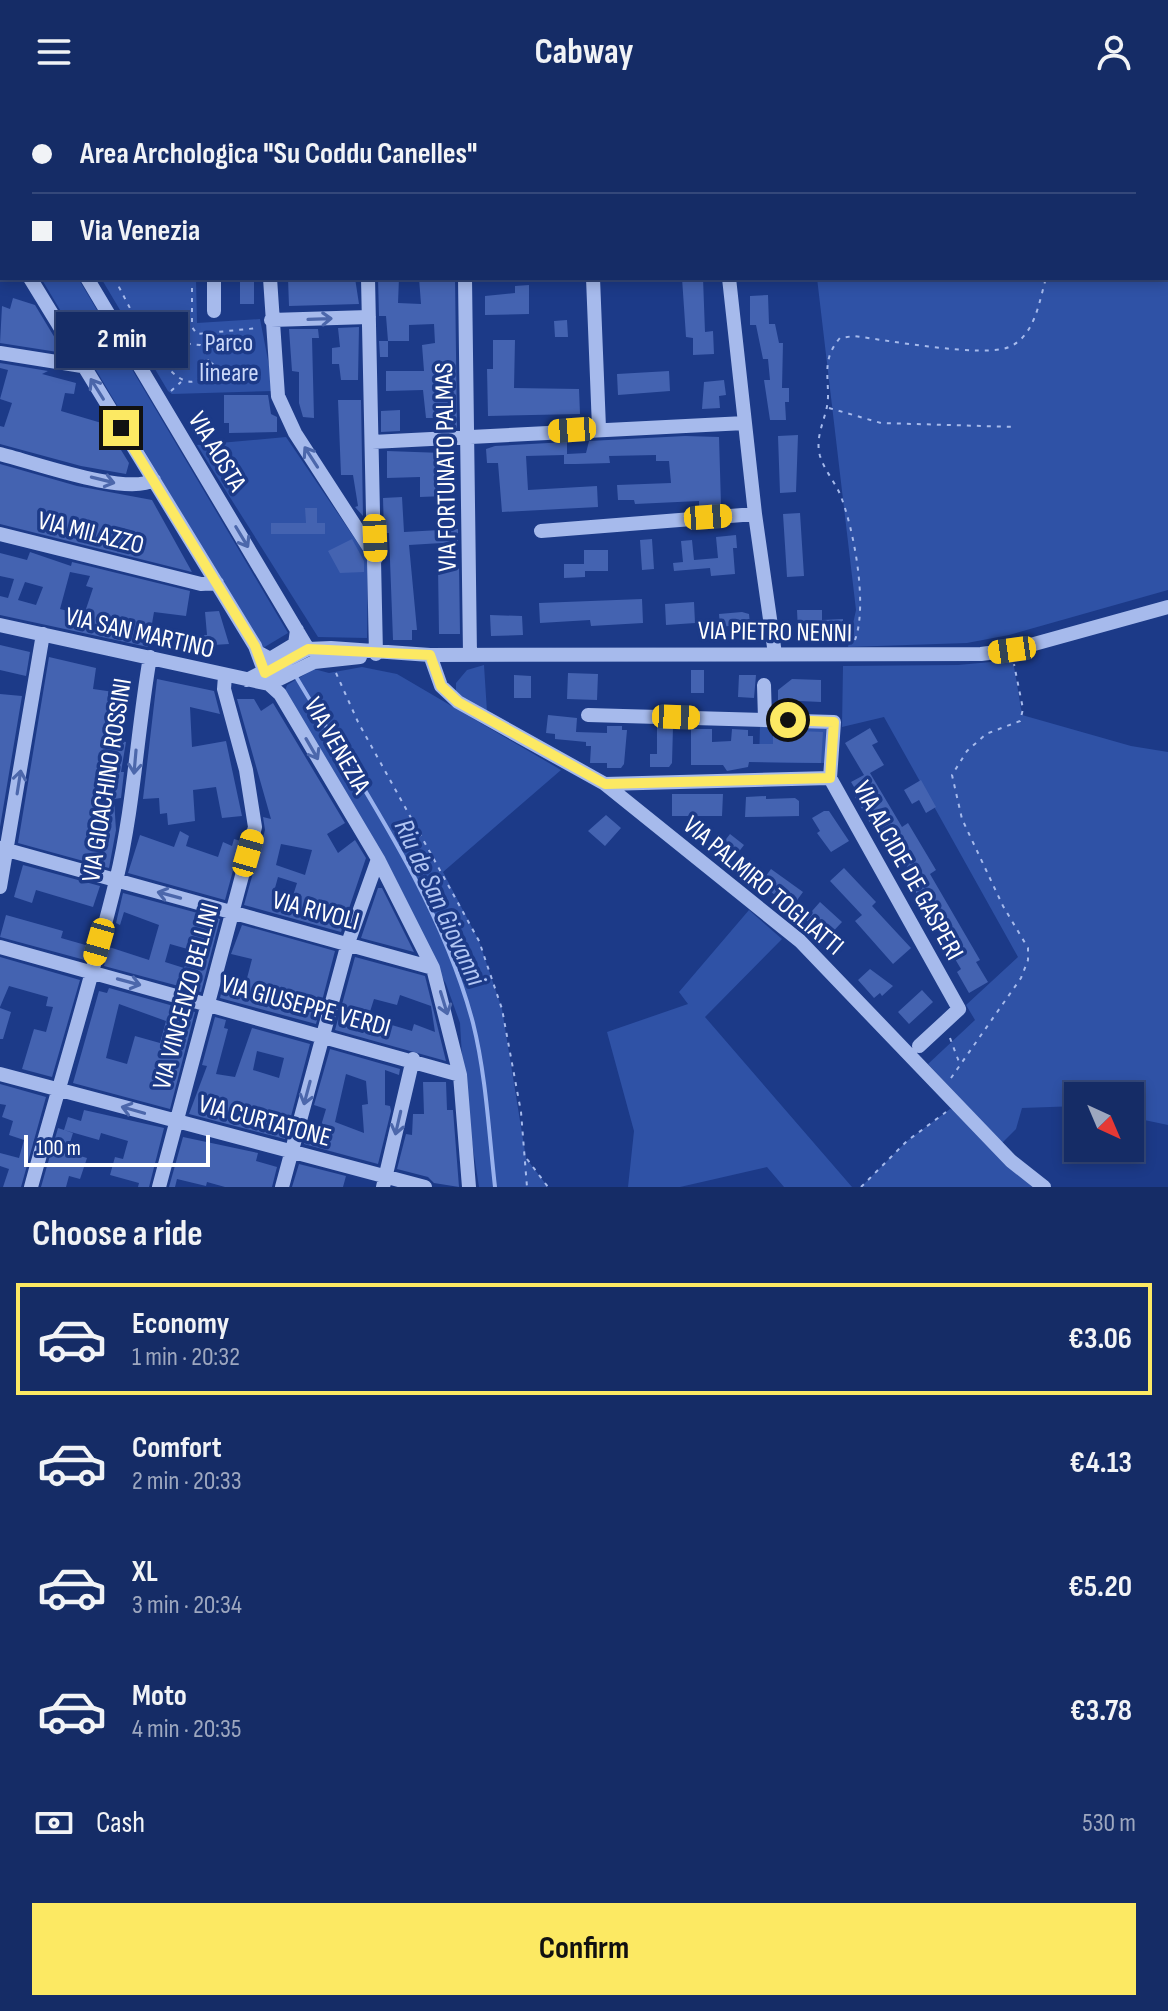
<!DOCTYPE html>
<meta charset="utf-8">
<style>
:root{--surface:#152c66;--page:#22386f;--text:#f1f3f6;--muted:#9da7bf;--line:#34487a;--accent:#fce963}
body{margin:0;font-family:"Sofia Sans Condensed",sans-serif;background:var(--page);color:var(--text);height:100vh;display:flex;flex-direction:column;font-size:30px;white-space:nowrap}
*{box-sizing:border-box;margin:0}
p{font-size:26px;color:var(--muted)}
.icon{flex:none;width:44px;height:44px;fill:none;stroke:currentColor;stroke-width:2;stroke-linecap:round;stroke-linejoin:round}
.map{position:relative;height:1083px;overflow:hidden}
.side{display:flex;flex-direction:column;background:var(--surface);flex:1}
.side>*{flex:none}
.hud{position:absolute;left:0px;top:0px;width:1168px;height:176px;box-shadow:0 4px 12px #0003,0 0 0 2px var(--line);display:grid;align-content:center;height:176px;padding:0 32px;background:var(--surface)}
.needle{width:52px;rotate:136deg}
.buttons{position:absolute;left:1064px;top:978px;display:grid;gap:16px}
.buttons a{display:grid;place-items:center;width:80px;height:80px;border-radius:0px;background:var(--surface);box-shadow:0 4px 12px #0003,0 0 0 2px var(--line);font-size:40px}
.scale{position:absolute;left:24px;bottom:20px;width:186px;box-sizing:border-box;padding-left:8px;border:4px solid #fff;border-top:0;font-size:22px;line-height:28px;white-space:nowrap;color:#fff;-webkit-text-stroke:6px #1c3a88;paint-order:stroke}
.end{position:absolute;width:36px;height:36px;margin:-18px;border:10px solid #fce963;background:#111;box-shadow:0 0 0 4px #111}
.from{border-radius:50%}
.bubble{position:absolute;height:56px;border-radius:0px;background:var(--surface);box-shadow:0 4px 12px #0003,0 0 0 2px var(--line);font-size:26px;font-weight:700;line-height:56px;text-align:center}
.car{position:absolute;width:24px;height:48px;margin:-24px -12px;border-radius:10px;box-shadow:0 0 6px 2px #0007;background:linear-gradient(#f5c518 24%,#345 0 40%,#f5c518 0 76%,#345 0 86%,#f5c518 0)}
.hud b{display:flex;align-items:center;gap:28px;height:76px;font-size:30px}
.hud b+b{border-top:2px solid var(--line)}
.hud i{width:20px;height:20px;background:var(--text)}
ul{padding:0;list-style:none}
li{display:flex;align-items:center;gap:24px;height:112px;margin:0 16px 12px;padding:0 16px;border:4px solid transparent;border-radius:0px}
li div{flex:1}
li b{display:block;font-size:30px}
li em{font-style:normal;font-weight:700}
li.selected{border-color:var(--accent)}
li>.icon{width:72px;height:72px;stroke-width:1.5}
h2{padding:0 32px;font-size:36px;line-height:96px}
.pay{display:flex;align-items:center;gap:20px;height:88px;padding:0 32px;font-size:30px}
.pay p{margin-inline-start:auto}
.button{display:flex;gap:16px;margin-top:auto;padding:16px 32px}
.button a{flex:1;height:92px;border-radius:0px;background:var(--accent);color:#111;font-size:32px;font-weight:700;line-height:92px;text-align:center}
header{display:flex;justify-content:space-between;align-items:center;height:104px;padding:0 32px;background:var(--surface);font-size:36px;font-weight:700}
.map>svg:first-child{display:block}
</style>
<header><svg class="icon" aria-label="menu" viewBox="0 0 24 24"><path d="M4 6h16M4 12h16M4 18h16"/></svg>Cabway<svg class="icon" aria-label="person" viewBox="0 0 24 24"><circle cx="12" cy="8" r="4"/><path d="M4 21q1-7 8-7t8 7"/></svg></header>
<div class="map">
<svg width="1168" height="1083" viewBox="0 0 1168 1083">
<rect width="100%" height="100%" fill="#1c3a88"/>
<path fill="#2f52a6" d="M800 0H1168V486L1009 531 967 539 848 543 856 506 817 174H1166V2Z
M41 174H78L288 529 263 544 259 539Z
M101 174H196L197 219 260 215 274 287 172 290 168 287Z
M286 333 368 454 367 534 318 533 197 341Z
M1013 556 1022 611 1131 642 1168 648V1021L1130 1013V992H1078V1002L1022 1004 1016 1025 1002 1039 928 960 975 916 966 901 1018 853 884 613 842 623 843 562 958 561Z
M484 561 487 608 456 590V579L467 566Z
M362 563 397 570 561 666 443 768 479 837 502 905 526 1054 548 1083H479L464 987 460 919 446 880 285 587 287 581 314 565 329 569Z
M760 621 826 623 825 659 759 658Z
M749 806 782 835 705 913 852 1083H784L767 1063 680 1083H628L634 1027 607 928 688 900 679 888Z
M950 1005 958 1007 1035 1083H861L907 1037Z"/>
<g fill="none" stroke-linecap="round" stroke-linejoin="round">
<path stroke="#99b2ee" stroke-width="4" d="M295 571C360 681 440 794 473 919 486 971 489 1030 495 1083"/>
</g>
<path fill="#4463b1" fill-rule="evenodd" d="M240 174H254V200H240Z
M288 174H355L359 200 289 202Z
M378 174H399L398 199 421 200 419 174H455L457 324 436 325V314H426L423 286 386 287V267H424L422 241 435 239 434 220 409 221V237H388V253H380L379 237H388L386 212H379Z
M682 174H703L705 228 713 227 714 250 693 251V234L686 233Z
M529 181V210L485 211V192L515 189V182Z
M768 191 769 220H775L779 239H783L782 284H789V298H785L786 316H770L764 276H770L768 255H763L756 221H750V192Z
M13 194 35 201 64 249 0 239 2 202 10 205Z
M567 216 568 233H555L554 217Z
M359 223 358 276H341L339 260H332V244L340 243 338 224Z
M289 225H318L319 234H312L314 314 303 313 299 299V268L292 267Z
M493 236H515L514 284 579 285 580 310 488 312 487 265H493Z
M0 259 48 267 42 270 76 279 74 290 65 289 61 307 105 320 129 359 126 370 81 362 0 340V322L4 323 12 299 0 295 8 266 0 264Z
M669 267 670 287 618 291 617 270Z
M724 276 726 291 719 292 720 304 702 305 704 278Z
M224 291H268L271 310 277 313V328L229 329V319H224Z
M338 296H361L363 412 355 403 358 402 353 371H341Z
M400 306V327L381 328V307Z
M798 331 796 388 780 389 778 332Z
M685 332 719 333 721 401 699 402V397L635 400 634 396H618L617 381 671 379 669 357H656V351L609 352 610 359 576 360H564V351L526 352 528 386 597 382 598 403 502 408 498 359H487L486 345 495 342 567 338V350L586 349 589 337Z
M387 347 443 349 444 392 420 393V373L387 374Z
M0 360 77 382 152 396 192 468 0 420Z
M402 393 404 428 458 425V438L409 441 417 526H412V536H393L389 429H384L383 394Z
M305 404H317V419H325V430H271V419H306Z
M800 409 804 472 787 473 783 410Z
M736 431 737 444H733L735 470 711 472 710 464 674 467 673 459 683 458 681 437 692 436 694 456 718 454 716 433Z
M352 435 364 457V468L340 469 328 447Z
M652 435 654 465 642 466 640 436Z
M584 446H608V467H585V473L564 474V460H584Z
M30 448 71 462 72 458 190 487 186 512 154 508 148 543 0 511V492L8 494 14 475 0 472V449L27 456ZM70 468 90 472 86 482 93 484 84 511 60 505ZM25 478 43 483 36 501 18 496Z
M438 462H459L460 530H439Z
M642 495 643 519 591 522 590 516 540 519 539 499Z
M694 498 695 519 666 521 665 500Z
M797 506H822V516L843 515V535H821L820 526 798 527Z
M219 507 229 540 213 541 214 548 181 550 183 532 207 531 205 508Z
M742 508 749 510 750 520 730 526 729 522 720 523 719 510Z
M490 511 522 512 523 531 491 532Z
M0 541 30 548 26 572 0 566Z
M49 553 96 564 93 585 128 590 121 637 126 638 121 668H124L121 694 114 695 116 726 109 764 18 739Z
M691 566H704V589H691Z
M568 569 598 570 597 596 567 595Z
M514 571 531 572V594H514Z
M739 571H756L754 594 738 593Z
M157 575 214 587 220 610 190 603 192 643 226 637 242 712 222 714 216 683 193 686 195 717 168 721 167 709 160 710 159 694 143 695Z
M792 575 821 576V598L778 596V586Z
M0 590 22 592 0 723Z
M237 595H254L261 607 273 599 345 719 327 730 338 749 355 736 366 754 341 828 244 801 265 726 263 713 271 715ZM281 740 312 746 305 771 276 761ZM278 773 297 779 290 801 272 795Z
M548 611 577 614 576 628 607 629V622H622V626H627L624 660 621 664H607V659H590L591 642H586V638L555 635V630L546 629Z
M657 623H673L672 659 669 663H650V650H657Z
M870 624 878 638 872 641 884 661 870 669 902 723 908 719 936 766 930 770 980 856 976 858 988 878 969 889 957 868 961 865 904 769 909 766 885 727 890 723 876 729 855 693 859 691 851 678 864 671 845 639Z
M691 625H712V638L731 637 732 625 748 626V632H753V640H773V626L823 628 821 659 749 658 748 663 727 667 723 661H691Z
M921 676 936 703 926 709 919 696 912 700 904 686Z
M672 690H723L722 712H672Z
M766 692V695L795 694 799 697V712L745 713 746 693Z
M824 707H829L849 737 831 748 817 729 820 727 812 714Z
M606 711 621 724 605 742 588 727Z
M180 727 189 732 186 742 218 753 223 738 232 742 234 735 241 737 225 796 128 769 140 731 174 743Z
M730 730 744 741 731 758 717 747Z
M23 761 100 782 93 803 36 786 32 799 14 793Z
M844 764 876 798 872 802 911 844 893 860 855 817 862 811 830 777Z
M771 765 803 788 792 803 760 780Z
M378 784H382L414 848 361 834Z
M123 789 220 815 201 888 104 862 109 843 149 856 159 821 124 808 120 821 116 819ZM170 840 191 846 184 864 165 858Z
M820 798 842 818 827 834 805 815Z
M6 811 63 827 61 834 89 842 85 856 0 833Z
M242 821 335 847 316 920 220 894 225 873 246 878 252 855 231 850Z
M0 853 80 876 52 973 22 965 34 925 46 928 53 903 46 902 48 893 9 882 0 903Z
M355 853 425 872 446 957 335 926ZM400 891 431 902 435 928 414 920 412 927 368 914 374 895 397 901Z
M870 865 893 882 882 892 880 889 874 894 858 876Z
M109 884 195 908 170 1005 73 979 99 887 107 889ZM119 900 166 917 160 939 135 932 127 960 106 954Z
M922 886 933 898 909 920 898 908Z
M0 904 11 908 3 935H0Z
M215 913 226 916 224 924 228 925 216 970 235 973 252 924 310 940 285 1035 189 1010 207 962 202 961ZM257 947 284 954 279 974 253 966Z
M330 945 400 965 399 971 385 966V1001L390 1002 391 1007 378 1060 304 1040 309 1020 320 1025 326 1005 314 1001ZM346 970 366 977 368 1000 362 1001 364 1029 335 1018Z
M423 978H446L447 1006H453L459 1083 434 1079 428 1073 397 1065 406 1030 412 1031 413 1010H424Z
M0 980 46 993 21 1083H3L9 1065 0 1062V1049L19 1054 24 1036 9 1031 13 1017 2 1013 6 1001 0 1000Z
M84 1006 164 1024 149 1083H138L139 1079 110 1071 115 1053 123 1055 128 1037 101 1029 99 1036 64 1026 68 1013 81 1017Z
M58 1024 73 1029 67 1048 87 1054 80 1075 69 1072 66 1083H41Z
M183 1033 258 1049 256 1057 277 1063 272 1083H225L207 1078 206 1082 177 1075 175 1083H169Z
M299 1060 346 1072 343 1083H292Z"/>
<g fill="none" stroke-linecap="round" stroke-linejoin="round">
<path stroke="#a6baec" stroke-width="2" stroke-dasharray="4 6" stroke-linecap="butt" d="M8 0 10 2
M150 0V2
M194 2V0
M1045 2V0
M114 174C127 196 167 287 195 277 212 271 211 252 200 241L182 239 169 252 170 265
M192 174V223L197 230 258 224
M141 222 154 230 187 238
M210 258 233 274 262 276
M198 278 231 275
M171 287 181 278
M829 304 881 319 1016 323
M855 536C868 501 854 425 840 390 834 377 824 365 820 352 814 330 828 313 828 292 828 268 823 254 840 234L854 232C886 236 983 254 1009 243 1035 232 1039 198 1046 174
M336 569 358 618 479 837 502 905 521 1008 527 1083
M950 934 959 958
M951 974 1021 874 1028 856V844L1003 802 962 715 952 671 967 647 986 630 1020 617 1023 605 1014 560
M527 1055 548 1083
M861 1083 907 1037 946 1008"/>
<path stroke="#a6baec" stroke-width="14" d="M99 0V2
M361 0V2
M459 0V2
M268 2V0
M713 2 714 0
M0 29 2 32
M0 122 2 126
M30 174 255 542 269 580 280 590 378 755 433 864 460 971 469 1083
M87 174 308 545
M214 174V207
M270 174 278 292 295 329 376 454
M368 174 376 550
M465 174 470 551
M593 174 599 324
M729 174 755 410 775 550
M271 216 369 213
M0 249 82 262
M372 338 745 319
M0 350C33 358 126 392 154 376
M541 427 755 410
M0 430 201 480 217 479
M0 521 269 580 314 558 360 553
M259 549 270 555 295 540 297 526
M430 551 441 582 458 598 605 680 800 837 1011 1057 1044 1083
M247 576 308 545 331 544 430 551 981 550 1012 546 1168 503
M764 581 765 615
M588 611 834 618 830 674
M605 680 830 674 959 905 919 942
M0 744 433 864
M0 783 43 530
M0 843 460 971
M0 970 425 1083
M31 1083C59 981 91 879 116 777 134 703 137 628 150 553
M159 1083 255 723 246 666 224 585 225 572
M282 1083 348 839 378 755
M383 1083 413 955"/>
</g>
<defs><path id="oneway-shaft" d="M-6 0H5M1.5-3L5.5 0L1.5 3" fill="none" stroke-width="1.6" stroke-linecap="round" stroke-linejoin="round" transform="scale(2)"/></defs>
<g stroke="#4c67ab">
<use href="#oneway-shaft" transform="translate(320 215) rotate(-2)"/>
<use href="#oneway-shaft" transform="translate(97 285) rotate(-122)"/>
<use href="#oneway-shaft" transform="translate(311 353) rotate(-123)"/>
<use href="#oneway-shaft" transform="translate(103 376) rotate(14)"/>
<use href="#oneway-shaft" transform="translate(242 433) rotate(59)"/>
<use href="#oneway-shaft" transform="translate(312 645) rotate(60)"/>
<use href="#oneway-shaft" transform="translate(135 658) rotate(95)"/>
<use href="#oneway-shaft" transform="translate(19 678) rotate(-81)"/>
<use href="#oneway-shaft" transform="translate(169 791) rotate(-165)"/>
<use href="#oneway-shaft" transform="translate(129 878) rotate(15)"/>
<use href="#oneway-shaft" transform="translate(444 899) rotate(73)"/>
<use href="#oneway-shaft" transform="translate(307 989) rotate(105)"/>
<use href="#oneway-shaft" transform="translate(133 1006) rotate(-164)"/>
<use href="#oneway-shaft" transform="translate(398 1019) rotate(103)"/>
</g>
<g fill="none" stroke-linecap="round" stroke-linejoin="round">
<path stroke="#fce963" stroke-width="10" d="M121 324 255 542 265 569 308 545 430 551 441 582 458 598 605 680 830 674 834 618 788 616"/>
</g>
<g text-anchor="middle" stroke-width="7" stroke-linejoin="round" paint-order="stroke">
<g font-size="26" fill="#cbd8f9" stroke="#1c3a88">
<text x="229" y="247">Parco<tspan x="229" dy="30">lineare</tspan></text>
</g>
<g font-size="26" fill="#fff" stroke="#1c3a88">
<text transform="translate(218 347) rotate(59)" y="9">VIA AOSTA</text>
<text transform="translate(445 363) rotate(-91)" y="9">VIA FORTUNATO PALMAS</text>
<text transform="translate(91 428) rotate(14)" y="9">VIA MILAZZO</text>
<text transform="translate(775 527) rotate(1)" y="9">VIA PIETRO NENNI</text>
<text transform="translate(140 528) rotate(13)" y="9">VIA SAN MARTINO</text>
<text transform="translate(338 641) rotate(60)" y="9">VIA VENEZIA</text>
<text transform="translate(106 676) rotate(-81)" y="9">VIA GIOACHINO ROSSINI</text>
<text transform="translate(909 766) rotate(61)" y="9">VIA ALCIDE DE GASPERI</text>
<text transform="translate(764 781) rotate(40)" y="9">VIA PALMIRO TOGLIATTI</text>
<text transform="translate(316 806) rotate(15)" y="9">VIA RIVOLI</text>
<text transform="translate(185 892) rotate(-75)" y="9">VIA VINCENZO BELLINI</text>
<text transform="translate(306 901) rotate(15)" y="9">VIA GIUSEPPE VERDI</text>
<text transform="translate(265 1016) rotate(15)" y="9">VIA CURTATONE</text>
</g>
<g font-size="28" font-style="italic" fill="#b1c5f3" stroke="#1c3a88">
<text transform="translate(441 798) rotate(65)" y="10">Riu de San Giovanni</text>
</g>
</g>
</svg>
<div class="buttons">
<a><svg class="needle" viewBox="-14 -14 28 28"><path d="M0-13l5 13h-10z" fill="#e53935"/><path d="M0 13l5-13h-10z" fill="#9da7bf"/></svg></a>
</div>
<div class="scale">100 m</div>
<i class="end from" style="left:788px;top:616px"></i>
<i class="end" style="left:121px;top:324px"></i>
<div class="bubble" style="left:56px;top:208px;width:132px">2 min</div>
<i class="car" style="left:572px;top:326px;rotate:266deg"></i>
<i class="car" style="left:708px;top:413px;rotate:86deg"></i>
<i class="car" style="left:375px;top:434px;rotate:178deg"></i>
<i class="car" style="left:1012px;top:546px;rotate:262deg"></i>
<i class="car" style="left:676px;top:613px;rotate:92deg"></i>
<i class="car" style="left:248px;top:749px;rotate:16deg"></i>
<i class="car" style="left:99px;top:838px;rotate:196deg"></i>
<div class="hud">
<b><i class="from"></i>Area Archologica &quot;Su Coddu Canelles&quot;</b>
<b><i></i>Via Venezia</b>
</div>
</div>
<section class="side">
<h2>Choose a ride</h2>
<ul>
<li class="selected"><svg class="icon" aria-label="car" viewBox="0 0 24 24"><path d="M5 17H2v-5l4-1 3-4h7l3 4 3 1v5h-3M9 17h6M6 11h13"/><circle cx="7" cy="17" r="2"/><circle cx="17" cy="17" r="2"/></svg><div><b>Economy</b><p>1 min · 20:32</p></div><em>€3.06</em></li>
<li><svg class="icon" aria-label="car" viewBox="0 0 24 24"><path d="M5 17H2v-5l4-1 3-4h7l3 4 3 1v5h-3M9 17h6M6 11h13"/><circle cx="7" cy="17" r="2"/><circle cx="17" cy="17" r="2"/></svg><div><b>Comfort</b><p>2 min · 20:33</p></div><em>€4.13</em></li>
<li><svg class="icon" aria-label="car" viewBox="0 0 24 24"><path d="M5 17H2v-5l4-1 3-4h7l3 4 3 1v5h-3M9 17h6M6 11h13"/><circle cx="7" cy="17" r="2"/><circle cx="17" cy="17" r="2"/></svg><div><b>XL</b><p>3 min · 20:34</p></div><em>€5.20</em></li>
<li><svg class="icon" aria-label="car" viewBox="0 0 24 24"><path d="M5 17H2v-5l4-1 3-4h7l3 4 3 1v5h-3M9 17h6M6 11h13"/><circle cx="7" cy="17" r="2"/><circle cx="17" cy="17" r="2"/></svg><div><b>Moto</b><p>4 min · 20:35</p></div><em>€3.78</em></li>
</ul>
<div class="pay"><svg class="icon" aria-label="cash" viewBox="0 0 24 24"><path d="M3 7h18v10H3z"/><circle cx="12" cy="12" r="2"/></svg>Cash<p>530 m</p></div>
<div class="button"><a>Confirm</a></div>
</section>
